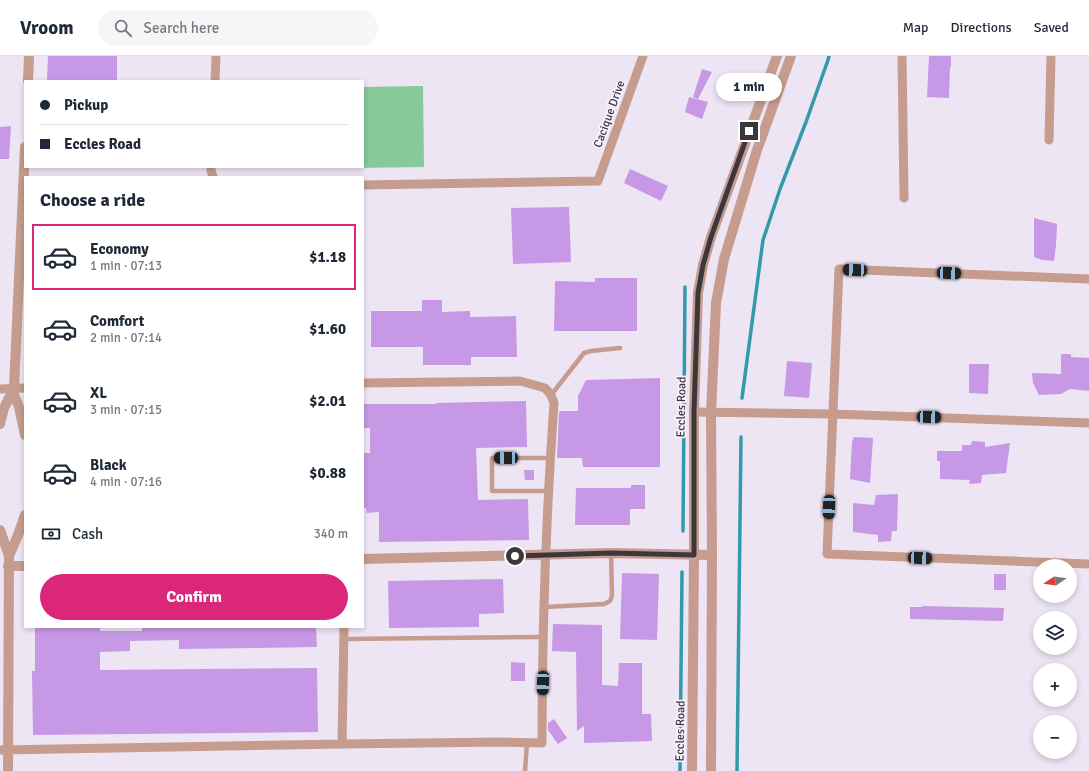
<!DOCTYPE html>
<meta charset="utf-8">
<style>
:root{--surface:#fff;--page:#f6f6f7;--text:#1f2937;--muted:#747a83;--line:#e0e1e3;--accent:#db2777}
body{margin:0;font-family:Signika,sans-serif;background:var(--page);color:var(--text);height:100vh;display:flex;flex-direction:column;font-size:15px;white-space:nowrap}
*{box-sizing:border-box;margin:0}
p{font-size:13px;color:var(--muted)}
.icon{flex:none;width:22px;height:22px;fill:none;stroke:currentColor;stroke-width:2;stroke-linecap:round;stroke-linejoin:round}
.map{position:relative;flex:1;overflow:hidden}
.panel{position:absolute;left:24px;top:120px;width:340px;height:452px;display:flex;flex-direction:column;background:var(--surface);border-radius:0px;box-shadow:0 2px 6px #0003}
.panel>*{flex:none}
.hud{position:absolute;left:24px;top:24px;width:340px;height:88px;border-radius:0px;box-shadow:0 2px 6px #0003;display:grid;align-content:center;height:88px;padding:0 16px;background:var(--surface)}
.needle{width:26px;rotate:257deg}
.buttons{position:absolute;left:1033px;top:503px;display:grid;gap:8px}
.buttons a{display:grid;place-items:center;width:44px;height:44px;border-radius:50%;background:var(--surface);box-shadow:0 2px 6px #0003;font-size:20px}
.end{position:absolute;width:18px;height:18px;margin:-9px;border:5px solid #3a373d;background:#fff;box-shadow:0 0 0 2px #fff}
.from{border-radius:50%}
.bubble{position:absolute;height:28px;border-radius:14px;background:var(--surface);box-shadow:0 2px 6px #0003;font-size:13px;font-weight:700;line-height:28px;text-align:center}
.car{position:absolute;width:12px;height:24px;margin:-12px -6px;border-radius:5px;box-shadow:0 0 3px 1px #0007;background:linear-gradient(#222 24%,#8ab4d8 0 40%,#222 0 76%,#8ab4d8 0 86%,#222 0)}
.hud b{display:flex;align-items:center;gap:14px;height:38px;font-size:15px}
.hud b+b{border-top:1px solid var(--line)}
.hud i{width:10px;height:10px;background:var(--text)}
ul{padding:0;list-style:none}
li{display:flex;align-items:center;gap:12px;height:66px;margin:0 8px 6px;padding:0 8px;border:2px solid transparent;border-radius:0px}
li div{flex:1}
li b{display:block;font-size:15px}
li em{font-style:normal;font-weight:700}
li.selected{border-color:var(--accent)}
li>.icon{width:36px;height:36px;stroke-width:1.5}
h2{padding:0 16px;font-size:18px;line-height:48px}
.pay{display:flex;align-items:center;gap:10px;height:44px;padding:0 16px;font-size:15px}
.pay p{margin-inline-start:auto}
.button{display:flex;gap:8px;margin-top:auto;padding:8px 16px}
.button a{flex:1;height:46px;border-radius:24px;background:var(--accent);color:#fff;font-size:16px;font-weight:700;line-height:46px;text-align:center}
header{display:flex;align-items:center;gap:24px;box-sizing:border-box;height:56px;padding:0 20px;background:var(--surface);border-bottom:1px solid var(--line)}
header strong{font-size:19px}
nav{display:flex;gap:22px;margin-inline-start:auto;font-size:14px}
.search{width:280px;height:36px;background:var(--page);display:flex;align-items:center;gap:10px;box-sizing:border-box;padding:0 14px;border-radius:22px;color:var(--muted);font-size:15px}
.map>svg:first-child{display:block}
</style>
<header>
<strong>Vroom</strong>
<div class="search"><svg class="icon" aria-label="search" viewBox="0 0 24 24"><circle cx="10" cy="10" r="6"/><path d="M15 15l6 6"/></svg>Search here</div>
<nav><a>Map</a><a>Directions</a><a>Saved</a></nav>
</header>
<div class="map">
<svg width="1089" height="715" viewBox="0 0 1089 715">
<rect width="100%" height="100%" fill="#ede4f4"/>
<path fill="#85ca98" d="M423 30 424 111 352 112 363 111V31Z"/>
<g fill="none" stroke-linecap="round" stroke-linejoin="round">
<path stroke="#329aa8" stroke-width="3.5" d="M742 342 763 184 780 133 806 66 828 4 829 0
M683 475 685 231
M680 715 682 516
M737 715 741 381"/>
</g>
<path fill="#c698e5" d="M48 0H117V25H47Z
M929 0H951V11H950L949 42 927 41Z
M702 13 712 16 698 43 693 41Z
M689 41 708 46 702 63 685 56Z
M11 70 9 103H0V71Z
M630 113 668 130 661 145 624 127Z
M569 151 571 206 513 208 511 152Z
M1034 162 1057 168 1056 189 1054 205 1042 204 1034 201Z
M595 222H637V275H554L555 225 595 226Z
M422 244H442V256L470 255V261L516 260 517 301H471V309H423V291H371V255H422Z
M1061 298H1071V301L1089 302V335L1070 333 1061 338 1039 339 1033 327 1032 317 1061 318Z
M787 305 812 307 809 342 784 340Z
M969 308H989L988 338 969 337Z
M660 322V411H583L582 402H557L559 356 560 355H578V340L586 324Z
M526 345 527 391 476 392 478 444 528 443 529 484 379 486V456L367 457 366 452H363V397H370V372H363V348H436V347Z
M854 381 873 382 870 427 850 423 852 386Z
M972 385 985 386V391L1010 387 1006 417 982 419 981 427 969 428 970 424 940 423V405H937V395H962V389H971Z
M524 414H534V424H525Z
M631 429H645V453H630V469H575L576 432H631Z
M898 438 897 475H892L891 485 878 486V479L853 476V447L874 449 876 439Z
M622 517 659 518 657 584 620 583Z
M994 518H1006V534H994Z
M503 523 504 557 479 558V571L389 572 388 525Z
M922 550 1004 552 1003 565 910 563V551H922Z
M553 568 602 569V629L618 630 619 607H642V658H651L652 685 584 687V670L577 675 576 596 552 595Z
M35 571H100V575H142V571H316L317 591 179 593V584L130 585V595L100 596V614L317 612 318 676 33 679 32 615H35Z
M511 606 525 607V625H511Z
M554 663 567 682 558 688 548 674V667Z"/>
<g fill="none" stroke-linecap="round" stroke-linejoin="round">
<path stroke="#c59c8d" stroke-width="4.5" d="M551 339 584 297 591 295 620 292
M549 435H492V402H550
M545 551 604 548 610 545 612 540 611 497
M344 583 544 581
M525 715 527 687"/>
<path stroke="#c59c8d" stroke-width="9" d="M902 0 904 142
M215 25 216 0
M1049 84 1051 0
M211 111V114L213 121
M363 129 598 125 643 0
M1089 223 839 213 827 498 1089 508
M0 333 25 332
M694 356 833 358 1089 367
M342 688 344 571
M0 694 342 688 502 686 542 687C542 573 546 460 554 347L551 339 545 332 520 325 363 327"/>
<path stroke="#c59c8d" stroke-width="10" d="M28 25 29 0
M13 336 19 351 25 379
M0 368 4 352 14 332 25 91
M0 474 9 500 8 715
M9 500 18 479 25 459
M363 503 611 497 712 499
M8 510H25
M692 715 694 499V356L698 237 703 209 711 181 777 0
M711 715 712 499 711 357 716 247 724 203 757 94 791 0"/>
</g>
<g fill="none" stroke-linecap="round" stroke-linejoin="round">
<path stroke="#3a373d" stroke-width="5" d="M515 500 611 497 694 499V356L698 237 703 209 711 181 749 75"/>
</g>
<g text-anchor="middle" stroke-width="3.5" stroke-linejoin="round" paint-order="stroke">
<g font-size="12" fill="#3a373d" stroke="#f9f2ff">
<text transform="translate(609 58) rotate(-70)" y="4">Cacique Drive</text>
<text transform="translate(681 351) rotate(-89)" y="4">Eccles Road</text>
<text transform="translate(680 675) rotate(-89)" y="4">Eccles Road</text>
</g>
</g>
</svg>
<div class="buttons">
<a><svg class="needle" viewBox="-14 -14 28 28"><path d="M0-13l5 13h-10z" fill="#e53935"/><path d="M0 13l5-13h-10z" fill="#747a83"/></svg></a>
<a><svg class="icon" aria-label="layers" viewBox="0 0 24 24"><path d="M12 4l9 5-9 5-9-5zM3 14l9 5 9-5"/></svg></a>
<a>+</a>
<a>−</a>
</div>
<i class="end from" style="left:515px;top:500px"></i>
<i class="end" style="left:749px;top:75px"></i>
<div class="bubble" style="left:716px;top:17px;width:66px">1 min</div>
<i class="car" style="left:855px;top:214px;rotate:272deg"></i>
<i class="car" style="left:949px;top:217px;rotate:92deg"></i>
<i class="car" style="left:929px;top:361px;rotate:92deg"></i>
<i class="car" style="left:506px;top:402px;rotate:270deg"></i>
<i class="car" style="left:829px;top:451px;rotate:182deg"></i>
<i class="car" style="left:920px;top:502px;rotate:92deg"></i>
<i class="car" style="left:543px;top:627px;rotate:182deg"></i>
<div class="hud">
<b><i class="from"></i>Pickup</b>
<b><i></i>Eccles Road</b>
</div>
<section class="panel">
<h2>Choose a ride</h2>
<ul>
<li class="selected"><svg class="icon" aria-label="car" viewBox="0 0 24 24"><path d="M5 17H2v-5l4-1 3-4h7l3 4 3 1v5h-3M9 17h6M6 11h13"/><circle cx="7" cy="17" r="2"/><circle cx="17" cy="17" r="2"/></svg><div><b>Economy</b><p>1 min · 07:13</p></div><em>$1.18</em></li>
<li><svg class="icon" aria-label="car" viewBox="0 0 24 24"><path d="M5 17H2v-5l4-1 3-4h7l3 4 3 1v5h-3M9 17h6M6 11h13"/><circle cx="7" cy="17" r="2"/><circle cx="17" cy="17" r="2"/></svg><div><b>Comfort</b><p>2 min · 07:14</p></div><em>$1.60</em></li>
<li><svg class="icon" aria-label="car" viewBox="0 0 24 24"><path d="M5 17H2v-5l4-1 3-4h7l3 4 3 1v5h-3M9 17h6M6 11h13"/><circle cx="7" cy="17" r="2"/><circle cx="17" cy="17" r="2"/></svg><div><b>XL</b><p>3 min · 07:15</p></div><em>$2.01</em></li>
<li><svg class="icon" aria-label="car" viewBox="0 0 24 24"><path d="M5 17H2v-5l4-1 3-4h7l3 4 3 1v5h-3M9 17h6M6 11h13"/><circle cx="7" cy="17" r="2"/><circle cx="17" cy="17" r="2"/></svg><div><b>Black</b><p>4 min · 07:16</p></div><em>$0.88</em></li>
</ul>
<div class="pay"><svg class="icon" aria-label="cash" viewBox="0 0 24 24"><path d="M3 7h18v10H3z"/><circle cx="12" cy="12" r="2"/></svg>Cash<p>340 m</p></div>
<div class="button"><a>Confirm</a></div>
</section>
</div>
